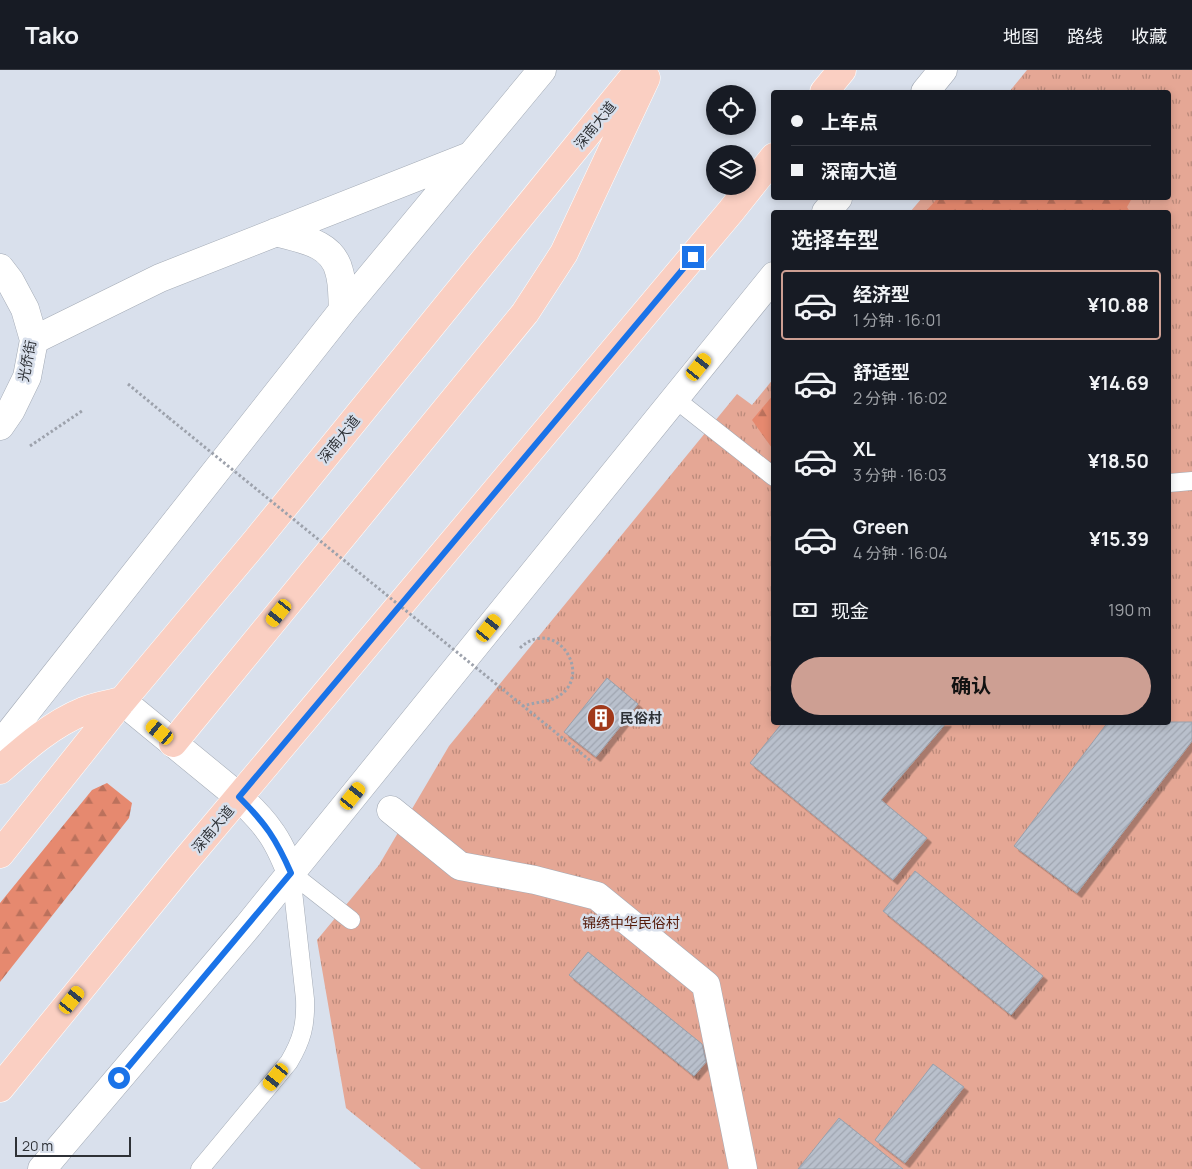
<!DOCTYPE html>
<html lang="zh">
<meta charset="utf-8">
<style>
:root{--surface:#171b24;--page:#20242c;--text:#f1f3f6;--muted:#9ea1a6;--line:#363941;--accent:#cd9f93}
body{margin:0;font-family:Manrope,"Noto Sans SC",sans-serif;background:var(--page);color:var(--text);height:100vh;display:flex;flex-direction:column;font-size:19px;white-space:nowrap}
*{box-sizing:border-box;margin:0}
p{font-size:16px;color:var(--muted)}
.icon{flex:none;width:28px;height:28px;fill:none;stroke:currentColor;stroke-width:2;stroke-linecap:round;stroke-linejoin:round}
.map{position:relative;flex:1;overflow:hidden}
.side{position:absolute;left:771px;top:140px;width:400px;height:515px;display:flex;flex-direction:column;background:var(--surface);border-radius:5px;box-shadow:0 2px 8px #0003}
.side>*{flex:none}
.banner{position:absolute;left:771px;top:20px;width:400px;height:110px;border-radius:5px;box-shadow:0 2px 8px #0003;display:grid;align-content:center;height:110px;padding:0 20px;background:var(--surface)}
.buttons{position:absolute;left:706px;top:15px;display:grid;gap:10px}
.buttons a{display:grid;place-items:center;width:50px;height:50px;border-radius:50%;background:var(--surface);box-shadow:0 2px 8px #0003;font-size:25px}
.scale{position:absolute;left:15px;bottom:12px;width:116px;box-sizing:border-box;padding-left:5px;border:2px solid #2e3136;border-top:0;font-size:14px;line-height:18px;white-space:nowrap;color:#2e3136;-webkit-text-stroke:4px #d9e0ec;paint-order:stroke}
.end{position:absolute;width:22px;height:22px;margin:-11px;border:6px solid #1a73e8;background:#fff;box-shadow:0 0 0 2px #fff}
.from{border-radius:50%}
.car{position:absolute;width:15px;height:30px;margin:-15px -8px;border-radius:6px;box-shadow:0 0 4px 1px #0007;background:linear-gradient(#f5c518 24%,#345 0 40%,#f5c518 0 76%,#345 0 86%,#f5c518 0)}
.banner b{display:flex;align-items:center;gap:18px;height:48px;font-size:19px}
.banner b+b{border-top:1px solid var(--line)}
.banner i{width:12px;height:12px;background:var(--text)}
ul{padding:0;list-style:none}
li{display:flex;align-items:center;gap:15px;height:70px;margin:0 10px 8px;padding:0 10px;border:2px solid transparent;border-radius:5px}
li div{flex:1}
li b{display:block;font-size:19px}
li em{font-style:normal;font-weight:700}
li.current{border-color:var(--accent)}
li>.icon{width:45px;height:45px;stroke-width:1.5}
h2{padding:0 20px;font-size:22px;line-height:60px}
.pay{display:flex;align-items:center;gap:12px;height:55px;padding:0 20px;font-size:19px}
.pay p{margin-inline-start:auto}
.action{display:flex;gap:10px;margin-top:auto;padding:10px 20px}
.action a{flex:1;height:58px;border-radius:30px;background:var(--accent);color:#111;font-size:20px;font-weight:700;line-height:58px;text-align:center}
header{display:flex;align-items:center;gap:30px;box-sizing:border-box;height:70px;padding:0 25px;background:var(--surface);border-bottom:1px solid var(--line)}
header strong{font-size:24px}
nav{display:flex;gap:28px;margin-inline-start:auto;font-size:18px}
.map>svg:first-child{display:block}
</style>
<header>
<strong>Tako</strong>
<nav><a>地图</a><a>路线</a><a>收藏</a></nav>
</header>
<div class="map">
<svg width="1192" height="1099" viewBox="0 0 1192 1099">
<defs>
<pattern id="grass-tufts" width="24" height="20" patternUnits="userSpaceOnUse" patternTransform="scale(1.25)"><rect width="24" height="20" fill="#e5a795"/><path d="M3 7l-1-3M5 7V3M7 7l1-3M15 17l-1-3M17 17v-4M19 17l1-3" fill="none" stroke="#ba897a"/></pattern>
<pattern id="forest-firs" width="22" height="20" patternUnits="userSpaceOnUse" patternTransform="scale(1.25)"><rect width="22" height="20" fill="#e6896f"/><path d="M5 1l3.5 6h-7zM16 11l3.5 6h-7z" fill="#bb715c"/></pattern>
<pattern id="building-hatch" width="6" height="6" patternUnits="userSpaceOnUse" patternTransform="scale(1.25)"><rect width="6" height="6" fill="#b9c0cc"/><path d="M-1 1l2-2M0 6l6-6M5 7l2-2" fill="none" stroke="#9fa5b0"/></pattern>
<filter id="shadow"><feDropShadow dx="4.5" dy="4.5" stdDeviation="0" flood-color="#0004"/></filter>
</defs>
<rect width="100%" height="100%" fill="#d9e0ec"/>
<path fill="url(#grass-tufts)" d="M1027 0H1192V1099H421L346 1038 317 870 379 795 449 676 737 324 752 335 774 308V652H1169V142H910L922 128H1169V22H1009Z"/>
<path fill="url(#forest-firs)" d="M938 128H1132L1127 137 1130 142H925Z
M774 324V381L752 350Z
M107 713 132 733 129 748 0 912V833L92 720Z"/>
<path fill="url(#building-hatch)" stroke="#99a0ab" filter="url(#shadow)" d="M607 608 638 634 596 687 564 662Z
M783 652H947L881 730 927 768 893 810 750 693Z
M1108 652H1192V671L1077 823 1014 776Z
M915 801 1043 906 1011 945 883 841Z
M588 882 702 974 706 992 694 1006 569 905Z
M933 994 964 1017 905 1093 875 1070Z
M839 1048 903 1099H798Z"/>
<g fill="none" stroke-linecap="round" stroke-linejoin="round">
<defs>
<path id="service" d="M674 328 774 407
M1169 413 1192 411
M291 803 351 850
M200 1099 289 992C302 970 306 955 305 929L291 803"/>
<path id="pedestrian" d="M391 740 460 796 535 810 597 826 706 915 743 1099"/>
<path id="minor" d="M0 198 10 211 25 239 34 270 27 307 11 340 0 356
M122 631 239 727C250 738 261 748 269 760 279 773 285 788 291 803"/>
<path id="secondary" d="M925 22 943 0
M826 142 838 128
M276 162C300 169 332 172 339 201 343 213 342 227 343 240
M34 270 160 208 470 86
M0 675 343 240 542 0
M42 1099 248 856 774 206"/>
<path id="primary" d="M824 22 842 0
M173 673 525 243 564 183 646 8
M0 700C26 677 52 654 84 641 95 636 109 634 122 631
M0 784 122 631 256 471 639 0
M0 1018 180 797 731 141 774 87"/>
</defs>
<use href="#service" stroke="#a4abb6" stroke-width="19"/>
<use href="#pedestrian" stroke="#a4abb6" stroke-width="29"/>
<use href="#minor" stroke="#a4abb6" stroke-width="29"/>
<use href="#secondary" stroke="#a4abb6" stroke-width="29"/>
<use href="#primary" stroke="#fff" stroke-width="29"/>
<path stroke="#9da2ac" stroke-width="3" stroke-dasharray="2.5 2.5" stroke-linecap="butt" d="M128 314 169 348
M30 376 82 341
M520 578C557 543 598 610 553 629 544 632 533 633 523 636"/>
<use href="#service" stroke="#fff" stroke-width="18"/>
<use href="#pedestrian" stroke="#fff" stroke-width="28"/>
<use href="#minor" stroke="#fff" stroke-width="28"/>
<use href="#secondary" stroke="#fff" stroke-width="28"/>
<use href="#primary" stroke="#facfc2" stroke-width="28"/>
<path stroke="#9da2ac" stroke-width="3" stroke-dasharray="2.5 2.5" stroke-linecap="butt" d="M169 348 592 692"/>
</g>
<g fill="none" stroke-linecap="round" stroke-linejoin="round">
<path stroke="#1a73e8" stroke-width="6" d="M119 1008 291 803C276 769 266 754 239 727L693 187"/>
</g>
<defs>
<symbol id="building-disc" viewBox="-11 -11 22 22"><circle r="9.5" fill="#a1391a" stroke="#d9e0ec"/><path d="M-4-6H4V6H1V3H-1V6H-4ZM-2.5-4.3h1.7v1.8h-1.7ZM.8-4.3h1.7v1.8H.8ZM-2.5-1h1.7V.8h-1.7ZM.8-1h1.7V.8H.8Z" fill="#fff"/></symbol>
</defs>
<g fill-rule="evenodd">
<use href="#building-disc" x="585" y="632" width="32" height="32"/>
</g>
<g text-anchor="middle" stroke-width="5" stroke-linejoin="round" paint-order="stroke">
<g font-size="14" fill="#2e3136" stroke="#d9e0ec">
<text transform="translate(595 55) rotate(-51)" y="5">深南大道</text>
<text transform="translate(27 291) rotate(-79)" y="5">光侨街</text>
<text transform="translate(339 369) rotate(-51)" y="5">深南大道</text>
<text transform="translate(213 759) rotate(-50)" y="5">深南大道</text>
</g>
<g font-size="14" font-weight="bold" fill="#2e3136" stroke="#d9e0ec" text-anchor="start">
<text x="620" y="653">民俗村</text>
</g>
<g font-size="14" fill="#551b0a" stroke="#d9e0ec">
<text x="631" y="858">锦绣中华民俗村</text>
</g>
</g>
</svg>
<div class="buttons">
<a><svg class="icon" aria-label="locate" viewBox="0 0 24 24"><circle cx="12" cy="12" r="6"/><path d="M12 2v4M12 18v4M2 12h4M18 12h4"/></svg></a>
<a><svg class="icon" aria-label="layers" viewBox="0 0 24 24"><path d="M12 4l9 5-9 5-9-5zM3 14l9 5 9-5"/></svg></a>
</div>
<div class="scale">20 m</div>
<i class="end from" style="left:119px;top:1008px"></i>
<i class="end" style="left:693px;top:187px"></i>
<i class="car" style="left:699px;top:297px;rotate:39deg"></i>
<i class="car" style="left:279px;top:543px;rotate:219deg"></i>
<i class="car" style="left:489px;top:558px;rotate:39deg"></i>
<i class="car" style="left:160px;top:662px;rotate:309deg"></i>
<i class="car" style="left:353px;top:726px;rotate:39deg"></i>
<i class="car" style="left:72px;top:930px;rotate:39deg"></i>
<i class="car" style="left:276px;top:1007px;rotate:219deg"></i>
<div class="banner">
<b><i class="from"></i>上车点</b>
<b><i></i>深南大道</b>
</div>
<section class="side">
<h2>选择车型</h2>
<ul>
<li class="current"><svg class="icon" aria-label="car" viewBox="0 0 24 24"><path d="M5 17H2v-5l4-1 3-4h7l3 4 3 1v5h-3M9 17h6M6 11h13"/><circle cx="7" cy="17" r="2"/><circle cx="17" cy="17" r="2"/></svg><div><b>经济型</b><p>1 分钟 · 16:01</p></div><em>¥10.88</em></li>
<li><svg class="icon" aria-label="car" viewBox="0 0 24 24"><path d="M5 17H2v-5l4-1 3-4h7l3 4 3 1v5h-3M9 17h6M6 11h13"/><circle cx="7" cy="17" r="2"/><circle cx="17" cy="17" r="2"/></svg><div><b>舒适型</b><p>2 分钟 · 16:02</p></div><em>¥14.69</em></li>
<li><svg class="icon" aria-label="car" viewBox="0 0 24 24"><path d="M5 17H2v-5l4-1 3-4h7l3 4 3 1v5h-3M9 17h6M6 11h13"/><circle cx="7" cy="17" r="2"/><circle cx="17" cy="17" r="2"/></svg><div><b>XL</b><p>3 分钟 · 16:03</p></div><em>¥18.50</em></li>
<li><svg class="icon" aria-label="car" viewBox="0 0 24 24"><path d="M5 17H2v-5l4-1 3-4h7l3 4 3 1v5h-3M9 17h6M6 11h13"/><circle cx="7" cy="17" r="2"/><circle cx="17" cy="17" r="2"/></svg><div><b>Green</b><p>4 分钟 · 16:04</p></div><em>¥15.39</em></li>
</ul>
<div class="pay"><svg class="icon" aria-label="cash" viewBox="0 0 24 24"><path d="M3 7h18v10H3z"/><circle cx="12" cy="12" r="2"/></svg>现金<p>190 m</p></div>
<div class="action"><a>确认</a></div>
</section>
</div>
